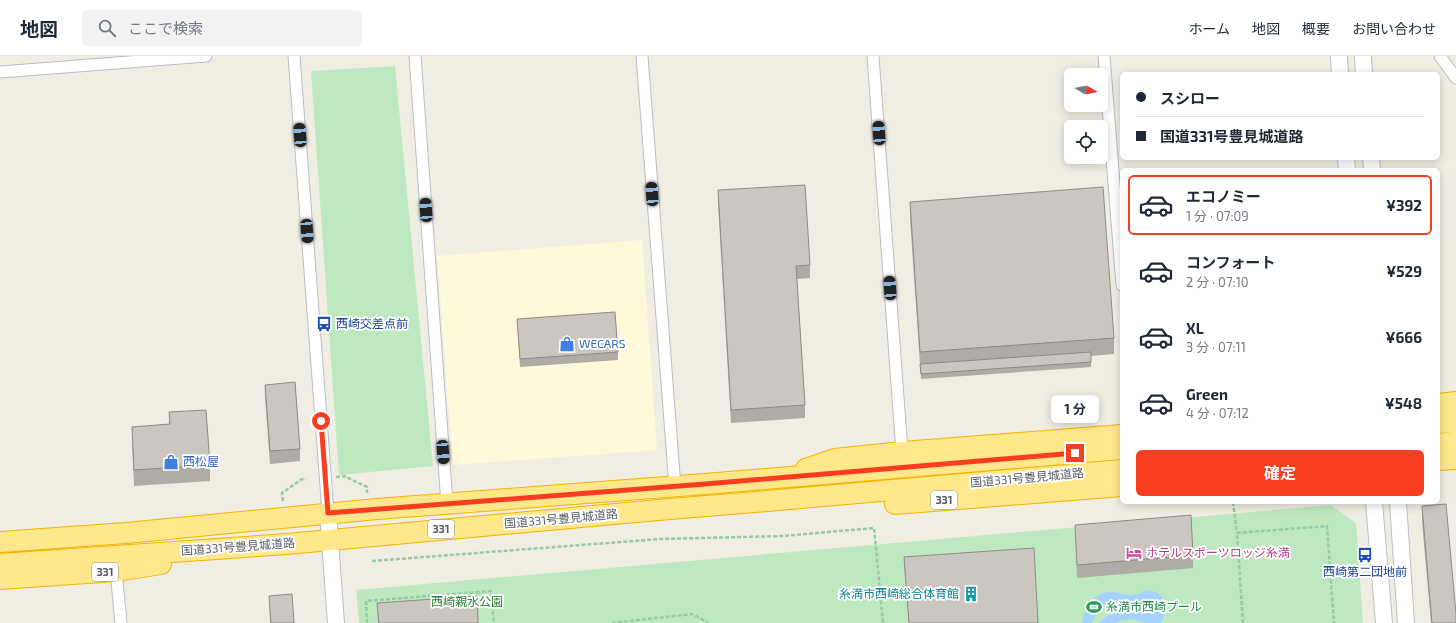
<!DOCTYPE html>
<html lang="ja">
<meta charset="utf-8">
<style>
:root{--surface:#fff;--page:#f2f2f3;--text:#1f2937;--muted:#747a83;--line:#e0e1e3;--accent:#f93d20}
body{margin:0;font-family:"Exo 2","Noto Sans JP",sans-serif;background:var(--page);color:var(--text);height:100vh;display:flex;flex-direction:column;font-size:15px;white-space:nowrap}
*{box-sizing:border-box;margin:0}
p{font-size:13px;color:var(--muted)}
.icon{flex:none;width:22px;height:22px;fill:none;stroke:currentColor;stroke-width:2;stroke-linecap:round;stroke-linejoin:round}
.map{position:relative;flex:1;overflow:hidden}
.panel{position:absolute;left:1120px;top:112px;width:320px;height:336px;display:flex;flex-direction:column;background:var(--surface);border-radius:6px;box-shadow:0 2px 10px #0003}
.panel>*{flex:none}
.top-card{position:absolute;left:1120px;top:16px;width:320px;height:88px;border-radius:6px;box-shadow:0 2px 10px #0003;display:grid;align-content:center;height:88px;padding:0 16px;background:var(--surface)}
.needle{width:26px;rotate:100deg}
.buttons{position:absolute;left:1064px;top:12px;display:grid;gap:8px}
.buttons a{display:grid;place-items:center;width:44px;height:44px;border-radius:6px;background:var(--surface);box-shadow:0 2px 10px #0003;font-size:20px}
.end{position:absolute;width:18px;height:18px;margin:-9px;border:5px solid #f93d20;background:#fff;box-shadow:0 0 0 2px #fff}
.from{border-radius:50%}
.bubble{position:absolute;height:28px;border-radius:6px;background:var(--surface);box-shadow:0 2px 10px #0003;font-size:13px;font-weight:700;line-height:28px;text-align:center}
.car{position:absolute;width:12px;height:24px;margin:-12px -6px;border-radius:5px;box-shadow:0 0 3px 1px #0007;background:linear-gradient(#222 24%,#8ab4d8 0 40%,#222 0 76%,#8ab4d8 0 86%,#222 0)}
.top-card b{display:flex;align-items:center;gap:14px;height:38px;font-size:15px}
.top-card b+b{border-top:1px solid var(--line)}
.top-card i{width:10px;height:10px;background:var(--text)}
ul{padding:7px 0 0;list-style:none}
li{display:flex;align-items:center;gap:12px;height:60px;margin:0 8px 6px;padding:0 8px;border:2px solid transparent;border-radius:6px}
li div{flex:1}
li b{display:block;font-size:15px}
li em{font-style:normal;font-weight:700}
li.current{border-color:var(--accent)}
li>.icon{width:36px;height:36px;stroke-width:1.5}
.primary-button{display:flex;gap:8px;margin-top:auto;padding:8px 16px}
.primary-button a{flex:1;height:46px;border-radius:6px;background:var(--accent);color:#fff;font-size:16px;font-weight:700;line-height:46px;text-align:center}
header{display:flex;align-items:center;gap:24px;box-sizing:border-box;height:56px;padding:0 20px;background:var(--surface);border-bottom:1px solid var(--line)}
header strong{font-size:19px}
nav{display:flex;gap:22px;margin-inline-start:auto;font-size:14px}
.search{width:280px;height:36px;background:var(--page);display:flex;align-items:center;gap:10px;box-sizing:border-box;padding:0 14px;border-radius:6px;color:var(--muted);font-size:15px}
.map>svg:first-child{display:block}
</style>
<header>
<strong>地図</strong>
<div class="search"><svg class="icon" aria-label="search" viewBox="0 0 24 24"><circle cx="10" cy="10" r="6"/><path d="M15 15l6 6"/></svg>ここで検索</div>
<nav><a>ホーム</a><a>地図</a><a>概要</a><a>お問い合わせ</a></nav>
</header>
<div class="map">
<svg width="1456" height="567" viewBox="0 0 1456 567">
<rect width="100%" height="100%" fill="#f0eee3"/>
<path fill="#fff8d9" d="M642 184 657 394 453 409 437 200Z"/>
<path fill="#bee9c0" d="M395 10 433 410 339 419 311 15Z
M1331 449 1356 467 1363 567H359L356 534Z"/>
<path fill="#a4d3ff" d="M1149 534 1158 537 1166 546 1165 558 1161 567H1145L1132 563 1122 564 1116 567H1099C1110 556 1121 551 1136 554 1141 555 1146 557 1152 556L1154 554 1155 549 1149 546C1143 547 1138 551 1130 550 1107 548 1103 543 1092 567H1082C1086 551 1093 536 1112 536 1118 536 1123 539 1128 539 1136 540 1142 536 1149 534Z"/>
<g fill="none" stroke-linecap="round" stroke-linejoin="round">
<defs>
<path id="street" d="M294 0 328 457
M415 0 447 448
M642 0 675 431
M873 0 902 396
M1104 0 1122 229
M1440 0 1456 22
M0 16 206 0
M116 515 121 567"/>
<path id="secondary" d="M1339 0 1340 18
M1363 0 1364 18
M1346 102 1347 114
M1371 102 1372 114
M1374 446 1384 567
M1398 446 1406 567
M328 457 336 567"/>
<path id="highway" d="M1438 348 1456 346
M1438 367 1456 366
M1438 388 1456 386
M1438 404 1456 403
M806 413 835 403 902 396 1122 379
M895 448 1122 430
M0 486 126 477 377 453 705 428 1122 393
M0 508 287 488 658 454 767 445 1122 414
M0 523 116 515 161 508"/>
</defs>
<use href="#street" stroke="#bbbdc4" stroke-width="13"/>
<use href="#secondary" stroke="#bcbfc6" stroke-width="18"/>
<use href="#highway" stroke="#f3b400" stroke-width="22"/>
<path stroke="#96caa8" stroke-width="2.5" stroke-dasharray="4 2" stroke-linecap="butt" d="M336 421 344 420 367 431V437
M283 445 282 437 302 423H306
M1233 446 1237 477
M372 505 660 483 783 480 874 472 883 567
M367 567 366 545 491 535 494 567
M612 567 692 558 709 567
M1243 567 1237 477 1327 470 1334 567"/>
<use href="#street" stroke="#fff" stroke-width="11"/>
<use href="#secondary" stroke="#fff" stroke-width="16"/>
<use href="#highway" stroke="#ffe88b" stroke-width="20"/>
</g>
<path fill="#afaba5" d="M718 134 810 209V222L797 223 805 349V362L731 367 718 147Z
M910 146 1114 282V298L1091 300V311L921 323 910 162Z
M517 263 618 296V304L520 311Z
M265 329 300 393V405L270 408 265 341Z
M169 356 210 409V425L134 430 132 387V371L169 368Z
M1422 450 1456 567H1431L1422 466Z
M1075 469 1193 499V512L1077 522Z
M904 501 1038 567H909L904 510Z
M269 540 294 567H270Z
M377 547 478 567H378Z"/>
<path fill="#cbc7c0" stroke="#8e8b86" d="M805 129 810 209 796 210 805 349 731 354 718 134Z
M1103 131 1114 282 920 296 910 146Z
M615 256 618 296 520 303 517 263Z
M1091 296V306L921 318 920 308Z
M295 326 300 393 270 395 265 329Z
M206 354 210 409 134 414 132 371 170 368 169 356Z
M1446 448 1456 558V567H1432L1422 450Z
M1191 459 1193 499 1077 509 1075 469Z
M1034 492 1038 567H909L904 501Z
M292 538 294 567H271L269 540Z
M477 540 478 567H379L377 547Z"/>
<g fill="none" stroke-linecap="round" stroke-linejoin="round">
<path stroke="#f93d20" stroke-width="5" d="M321 365 328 457 705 428 1075 397"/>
</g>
<defs>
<symbol id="bus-bare" viewBox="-9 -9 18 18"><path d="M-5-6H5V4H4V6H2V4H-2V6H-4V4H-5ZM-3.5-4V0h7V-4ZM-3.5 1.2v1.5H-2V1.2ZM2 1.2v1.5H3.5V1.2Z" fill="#1a4fb4" stroke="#fff" stroke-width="2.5" paint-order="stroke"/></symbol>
<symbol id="shop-bare" viewBox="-9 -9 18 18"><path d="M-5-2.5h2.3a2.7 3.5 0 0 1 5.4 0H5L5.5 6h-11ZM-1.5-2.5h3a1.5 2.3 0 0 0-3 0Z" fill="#3f7fe0" stroke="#fff" stroke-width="2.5" paint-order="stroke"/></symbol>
<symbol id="hotel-bare" viewBox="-9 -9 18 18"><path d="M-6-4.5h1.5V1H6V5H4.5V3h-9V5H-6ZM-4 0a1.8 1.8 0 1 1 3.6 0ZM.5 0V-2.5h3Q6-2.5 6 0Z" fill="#d1479c" stroke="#fff" stroke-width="2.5" paint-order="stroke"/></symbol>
<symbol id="building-bare" viewBox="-9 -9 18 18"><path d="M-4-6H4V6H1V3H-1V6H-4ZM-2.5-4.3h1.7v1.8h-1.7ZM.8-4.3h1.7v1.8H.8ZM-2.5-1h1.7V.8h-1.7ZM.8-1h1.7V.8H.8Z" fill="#0f9aa8" stroke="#fff" stroke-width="2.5" paint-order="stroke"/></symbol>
<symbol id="stadium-bare" viewBox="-9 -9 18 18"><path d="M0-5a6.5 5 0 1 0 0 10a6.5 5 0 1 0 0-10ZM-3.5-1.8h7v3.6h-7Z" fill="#2e9e5b" stroke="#fff" stroke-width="2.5" paint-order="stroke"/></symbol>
</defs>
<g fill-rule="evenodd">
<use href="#bus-bare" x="313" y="257" width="22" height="22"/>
<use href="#shop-bare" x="556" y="277" width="22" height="22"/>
<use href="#shop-bare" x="160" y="395" width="22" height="22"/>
<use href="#hotel-bare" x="1123" y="486" width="22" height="22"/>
<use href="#bus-bare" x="1354" y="488" width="22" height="22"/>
<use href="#building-bare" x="960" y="527" width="22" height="22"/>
<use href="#stadium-bare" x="1083" y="540" width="22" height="22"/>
</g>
<g text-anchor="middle" stroke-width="3.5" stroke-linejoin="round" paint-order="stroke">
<g fill="#fff" stroke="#8c8f94" stroke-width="1">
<rect x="931" y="435" width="26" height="18" rx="3"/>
<rect x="428" y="464" width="26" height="18" rx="3"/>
<rect x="92" y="507" width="26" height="18" rx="3"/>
</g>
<g font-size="11" font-weight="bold" fill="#5b5f66">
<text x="944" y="448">331</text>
<text x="441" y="477">331</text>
<text x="105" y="520">331</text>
</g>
<g font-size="12" fill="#164399" stroke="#fff" text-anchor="start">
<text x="336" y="272">西崎交差点前</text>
<text x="1365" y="520" text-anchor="middle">西崎第二団地前</text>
</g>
<g font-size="12" fill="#366cbe" stroke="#fff" text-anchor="start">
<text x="579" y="292">WECARS</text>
<text x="183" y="410">西松屋</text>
</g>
<g font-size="12" fill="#5b5f66" stroke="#fff">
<text transform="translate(1027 422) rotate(-5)" y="4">国道331号豊見城道路</text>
<text transform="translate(561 463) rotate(-5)" y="4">国道331号豊見城道路</text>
<text transform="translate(238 491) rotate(-4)" y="4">国道331号豊見城道路</text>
</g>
<g font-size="12" fill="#b23c85" stroke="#fff" text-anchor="start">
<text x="1146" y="501">ホテルスポーツロッジ糸満</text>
</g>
<g font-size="12" fill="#0d838f" stroke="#fff" text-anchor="end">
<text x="959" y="542">糸満市西崎総合体育館</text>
</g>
<g font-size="12" fill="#2d8335" stroke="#fff">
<text x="467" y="550">西崎親水公園</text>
</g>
<g font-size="12" fill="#27864d" stroke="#fff" text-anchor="start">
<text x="1106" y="555">糸満市西崎プール</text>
</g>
</g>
</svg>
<div class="buttons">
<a><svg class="needle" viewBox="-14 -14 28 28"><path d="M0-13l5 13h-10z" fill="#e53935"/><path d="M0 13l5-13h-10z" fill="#747a83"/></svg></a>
<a><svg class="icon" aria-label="locate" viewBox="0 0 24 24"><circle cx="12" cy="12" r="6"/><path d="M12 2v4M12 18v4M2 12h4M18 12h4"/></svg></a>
</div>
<i class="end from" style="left:321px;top:365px"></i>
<i class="end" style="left:1075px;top:397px"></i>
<div class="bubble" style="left:1051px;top:339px;width:48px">1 分</div>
<i class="car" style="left:879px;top:77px;rotate:356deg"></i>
<i class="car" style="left:300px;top:79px;rotate:356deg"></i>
<i class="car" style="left:652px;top:138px;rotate:356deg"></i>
<i class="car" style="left:426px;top:154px;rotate:356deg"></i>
<i class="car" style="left:307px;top:175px;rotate:176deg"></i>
<i class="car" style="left:890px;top:232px;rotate:356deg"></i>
<i class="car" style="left:443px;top:396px;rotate:176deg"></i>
<div class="top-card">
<b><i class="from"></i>スシロー</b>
<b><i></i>国道331号豊見城道路</b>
</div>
<section class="panel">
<ul>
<li class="current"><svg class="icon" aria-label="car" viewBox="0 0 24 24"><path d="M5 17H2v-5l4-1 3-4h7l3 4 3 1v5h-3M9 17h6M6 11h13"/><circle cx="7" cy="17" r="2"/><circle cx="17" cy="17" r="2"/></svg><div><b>エコノミー</b><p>1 分 · 07:09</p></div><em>¥392</em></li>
<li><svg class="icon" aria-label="car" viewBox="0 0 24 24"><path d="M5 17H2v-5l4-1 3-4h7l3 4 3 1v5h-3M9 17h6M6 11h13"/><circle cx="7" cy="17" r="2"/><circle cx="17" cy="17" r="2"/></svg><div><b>コンフォート</b><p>2 分 · 07:10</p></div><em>¥529</em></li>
<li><svg class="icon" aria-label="car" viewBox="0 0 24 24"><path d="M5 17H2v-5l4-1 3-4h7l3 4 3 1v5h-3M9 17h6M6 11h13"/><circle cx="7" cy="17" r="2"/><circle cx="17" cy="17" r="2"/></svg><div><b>XL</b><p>3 分 · 07:11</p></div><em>¥666</em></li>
<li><svg class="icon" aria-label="car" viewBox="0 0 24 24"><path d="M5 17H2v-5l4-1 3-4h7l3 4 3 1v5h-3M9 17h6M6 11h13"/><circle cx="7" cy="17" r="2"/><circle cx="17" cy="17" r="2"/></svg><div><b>Green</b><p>4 分 · 07:12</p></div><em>¥548</em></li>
</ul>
<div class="primary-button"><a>確定</a></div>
</section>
</div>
